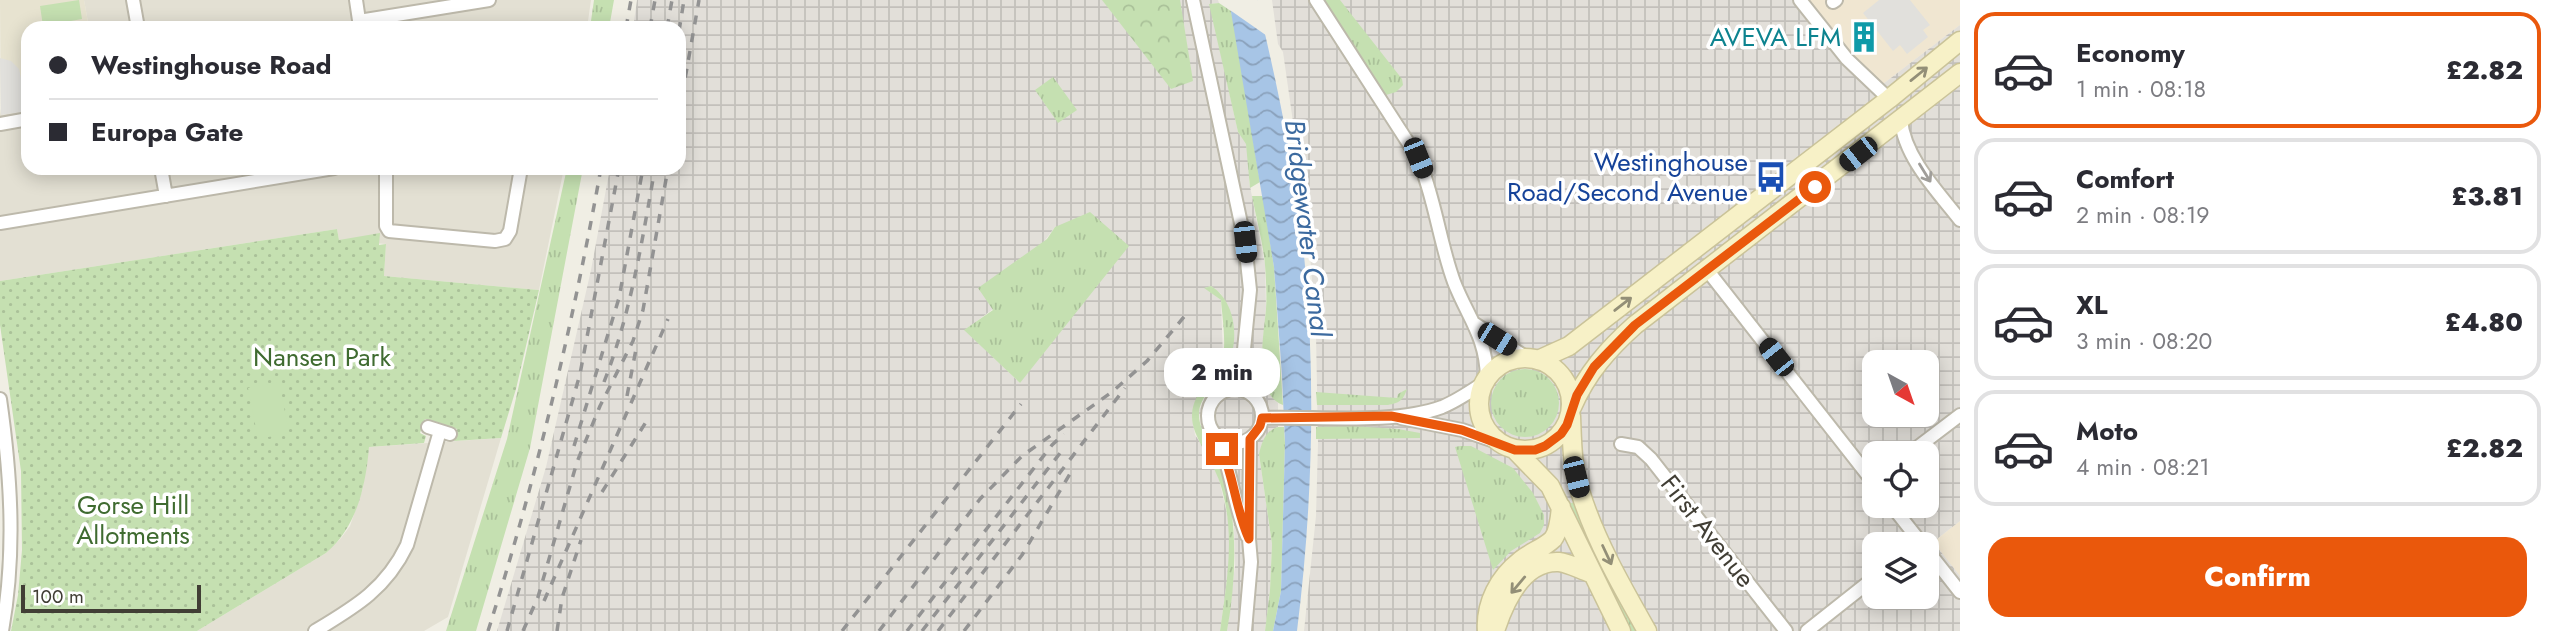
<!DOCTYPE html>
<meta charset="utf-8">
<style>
:root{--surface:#fff;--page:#f2f2f3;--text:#2b2b33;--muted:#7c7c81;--line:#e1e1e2;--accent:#ea580c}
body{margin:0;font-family:Jost,sans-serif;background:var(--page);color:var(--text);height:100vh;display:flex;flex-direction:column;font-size:26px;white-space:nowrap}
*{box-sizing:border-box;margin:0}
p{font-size:23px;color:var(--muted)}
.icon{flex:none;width:38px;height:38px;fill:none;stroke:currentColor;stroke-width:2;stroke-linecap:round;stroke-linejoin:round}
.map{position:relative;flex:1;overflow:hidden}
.details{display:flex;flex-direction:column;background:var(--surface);width:595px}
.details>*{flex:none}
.guide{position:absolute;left:21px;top:21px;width:665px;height:154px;border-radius:21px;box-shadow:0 4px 18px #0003;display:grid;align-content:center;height:154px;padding:0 28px;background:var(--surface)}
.needle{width:46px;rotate:140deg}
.buttons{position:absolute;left:1862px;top:350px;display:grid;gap:14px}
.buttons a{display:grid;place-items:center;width:77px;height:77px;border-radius:14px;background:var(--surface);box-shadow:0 4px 18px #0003;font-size:35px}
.scale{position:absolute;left:21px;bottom:18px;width:180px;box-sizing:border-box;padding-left:7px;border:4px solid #413e35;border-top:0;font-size:19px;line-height:24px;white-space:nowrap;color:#413e35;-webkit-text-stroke:5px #fff;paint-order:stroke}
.end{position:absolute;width:32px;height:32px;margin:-16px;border:9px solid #ea580c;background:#fff;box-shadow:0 0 0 4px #fff}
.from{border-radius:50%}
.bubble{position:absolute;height:49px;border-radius:21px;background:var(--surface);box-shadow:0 4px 18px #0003;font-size:23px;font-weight:800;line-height:49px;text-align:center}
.car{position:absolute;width:21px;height:42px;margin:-21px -10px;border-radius:9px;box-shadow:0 0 5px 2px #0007;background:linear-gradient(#222 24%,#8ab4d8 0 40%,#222 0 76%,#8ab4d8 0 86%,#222 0)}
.guide b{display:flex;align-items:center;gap:24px;height:66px;font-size:26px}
.guide b+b{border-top:2px solid var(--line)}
.guide i{width:18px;height:18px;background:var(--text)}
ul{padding:12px 0 0;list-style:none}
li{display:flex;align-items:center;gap:21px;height:116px;margin:0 14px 10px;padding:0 14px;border:4px solid var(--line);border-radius:21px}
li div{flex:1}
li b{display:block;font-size:26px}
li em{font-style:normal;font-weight:800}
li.on{border-color:var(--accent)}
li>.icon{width:63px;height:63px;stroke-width:1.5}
.cta{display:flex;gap:14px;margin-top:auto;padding:14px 28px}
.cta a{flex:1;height:80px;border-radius:21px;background:var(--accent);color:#fff;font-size:28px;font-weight:800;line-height:80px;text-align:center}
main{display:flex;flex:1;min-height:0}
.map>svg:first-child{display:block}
</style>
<main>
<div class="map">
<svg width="1960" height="631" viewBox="0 0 1960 631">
<defs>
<pattern id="industrial-grid" width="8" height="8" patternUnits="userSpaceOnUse" patternTransform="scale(1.75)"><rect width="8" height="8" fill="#e2dfd9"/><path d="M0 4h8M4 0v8" fill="none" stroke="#c3c0bb"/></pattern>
<pattern id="grass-tufts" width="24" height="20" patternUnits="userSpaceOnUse" patternTransform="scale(1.75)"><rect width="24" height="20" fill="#c5e0b1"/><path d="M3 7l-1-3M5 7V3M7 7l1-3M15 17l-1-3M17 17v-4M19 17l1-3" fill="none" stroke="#aac199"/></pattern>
<pattern id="forest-crowns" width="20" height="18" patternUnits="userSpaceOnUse" patternTransform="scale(1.75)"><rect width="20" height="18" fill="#c5e0b1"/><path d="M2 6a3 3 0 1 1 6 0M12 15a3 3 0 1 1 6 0" fill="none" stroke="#aac199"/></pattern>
<pattern id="park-dots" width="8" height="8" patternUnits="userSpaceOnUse" patternTransform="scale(1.75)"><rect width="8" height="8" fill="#c5e0b1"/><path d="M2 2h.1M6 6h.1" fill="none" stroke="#aac199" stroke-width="1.8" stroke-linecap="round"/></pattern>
<pattern id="water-waves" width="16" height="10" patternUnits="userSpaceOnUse" patternTransform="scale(1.75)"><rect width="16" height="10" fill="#a7c5e6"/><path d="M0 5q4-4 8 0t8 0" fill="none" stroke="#8aa1bb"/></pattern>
</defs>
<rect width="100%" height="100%" fill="#f0eee4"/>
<path fill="#e3e0d3" d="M84 0H591L587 28H89Z
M0 109 1 115 28 111V168H564L539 290 384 276 386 244 339 240 337 229 0 281Z
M501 438 448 617 424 631H197L326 553 341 538 350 526 363 488 369 447Z"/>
<path fill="#f0e6d1" d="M1809 0H1960V25L1883 84 1853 58Z
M1960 521V576L1933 542Z"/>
<path fill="url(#industrial-grid)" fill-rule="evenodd" d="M637 0H1218L1219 3 1210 4 1238 132 1246 143 1250 170 1249 181 1265 264 1266 308 1261 363 1266 382 1278 403V427L1273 429 1259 454 1272 544 1270 590 1265 631H1227L1235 566 1234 526 1221 462 1201 428 1199 411 1206 394 1226 369 1232 318 1221 294 1211 286 1205 288 1221 300 1223 359 1201 390 1192 416 1195 435 1209 455 1219 479 1230 527V559L1220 631H497L546 467 591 270 610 168H679V28H633ZM1055 227 1020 383 965 330 993 309Z
M1272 0H1809L1853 58 1883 84 1960 25V521L1933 542 1960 576V631H1304L1316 516 1318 443 1316 334 1308 227 1283 52 1278 44ZM1874 362H1927V415H1874ZM1874 453H1927V506H1874ZM1874 544H1927V597H1874Z"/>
<path fill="#e7e3d0" d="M0 0H84L89 28H28V111L1 115Z"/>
<path fill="url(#grass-tufts)" d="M594 0H614L609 28H590Z
M1323 0H1340L1402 79 1403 85 1396 92 1386 95Z
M1219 3 1231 11 1235 29 1260 182 1250 188 1246 144 1238 132 1209 4Z
M1053 77 1077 110 1058 123 1035 90Z
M567 168H583L530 448 476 631H446L507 439Z
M1252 196H1263L1274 267 1283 405C1252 394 1264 333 1266 309 1267 295 1266 279 1265 265 1263 242 1256 218 1252 196Z
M1090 212 1129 246 1020 383 964 330 993 310 978 288 1047 239 1055 227Z
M1211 286C1237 302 1240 343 1226 368 1218 384 1200 395 1199 413 1198 434 1217 447 1222 466 1238 520 1237 576 1227 631H1220C1227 580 1236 533 1220 483 1213 460 1191 436 1192 415 1193 390 1215 379 1222 359 1227 346 1222 315 1221 300L1204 288Z
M1491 403a34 34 0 1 1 68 0a34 34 0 1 1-68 0Z
M1407 389C1403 401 1399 403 1388 405H1317L1316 392 1397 398 1398 394Z
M1352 426 1398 429 1420 433V438L1316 439V427Z
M1278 427H1284L1285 443 1281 591 1273 631H1265L1270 590 1272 544 1259 454C1262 442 1265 431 1278 427Z
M1460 446H1471L1513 468 1533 493 1544 515V525L1540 533 1511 551 1493 570 1455 447Z
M1577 501 1639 631H1631L1569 504Z"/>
<path fill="url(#forest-crowns)" d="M1102 0H1180L1193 81 1171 89Z"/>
<path fill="url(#park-dots)" d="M337 229 339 240 380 233 379 245 386 244 384 276 539 290 516 389 501 438 454 441 457 429 425 419 420 433 426 436 424 443 369 447C366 485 357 527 326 553L197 631H11L18 595 22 550 21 471 0 325V281Z"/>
<path fill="#c5e0b1" d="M79 0 82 19 43 26 40 6Z
M279 382 289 433 258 439 248 388Z"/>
<path fill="#e1e0dc" d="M1879 0H1910L1930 25 1923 30 1928 37 1907 54 1900 45 1893 51 1863 13Z
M0 58 11 61 19 69 28 111 1 115Z"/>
<path fill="url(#water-waves)" d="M1229 0H1257C1278 87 1297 177 1305 266 1316 386 1312 511 1297 631H1273L1281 591 1285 443 1282 376 1274 267Z"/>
<path fill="#f0eee4" d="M1225 0H1257L1261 3 1270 38 1227 8Z"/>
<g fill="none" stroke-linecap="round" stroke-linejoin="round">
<defs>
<path id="street" d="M133 0 138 28
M356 0 360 27
M1193 0 1245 242 1250 290 1240 389
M1316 0 1418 158C1435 198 1439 241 1454 282 1468 318 1486 336 1487 378
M1800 0 1847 59 1889 99
M1833 2 1836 0
M359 21 489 0
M1901 120C1904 157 1938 192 1960 220
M0 124 28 119
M161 168 166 196
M386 168V226L389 231 495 241 505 239 510 231 521 168
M0 223 334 168
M1708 271 1874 483
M1475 324 1527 358
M1208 416a27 27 0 1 1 54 0a27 27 0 1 1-54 0Z
M0 399C11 476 16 553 2 631
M1262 418C1316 416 1393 425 1442 407 1457 401 1471 391 1485 382
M1401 418 1462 430 1500 443
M428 427 450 434
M1217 437C1232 469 1233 504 1247 536
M1621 444 1638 447 1651 459 1786 631
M1910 453 1960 415
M1892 506 1922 544
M1927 550 1960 592
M315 631C355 607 386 589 407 545L440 431
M1245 631 1251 562 1249 539 1250 439
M1807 631 1874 578"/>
<path id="secondary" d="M1479 404a46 46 0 1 1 92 0a46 46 0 1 1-92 0Z
M1538 360 1569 346 1889 99 1960 41
M1572 407C1587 373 1608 349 1635 325L1960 73
M1571 416C1572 441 1572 467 1580 491 1595 540 1622 587 1647 631
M1515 450 1550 486 1621 631
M1487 631C1485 603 1499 577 1521 560 1531 552 1544 548 1553 539 1559 531 1560 517 1561 507
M1495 631C1504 603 1522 560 1559 562 1569 563 1581 570 1591 573"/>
</defs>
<use href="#street" stroke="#bdb9ab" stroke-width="16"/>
<use href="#secondary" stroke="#cac399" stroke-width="21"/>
<use href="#street" stroke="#fff" stroke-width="12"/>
<use href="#secondary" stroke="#f7f1c7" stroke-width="18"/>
<path stroke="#939393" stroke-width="3.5" stroke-dasharray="9 9" stroke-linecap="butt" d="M626 28 631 0
M650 28 655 0
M667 28 672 0
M679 31 684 0
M679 113 699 0
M604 382C631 313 642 241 655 168
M627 396 637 344
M574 446 619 298 643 168
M602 492 646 422
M544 601 668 319
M488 631C536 480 573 324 601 168
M507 631 580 374 619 168
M523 631 538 597 577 462 600 406 633 341 643 310 668 168
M557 631 562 598 581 540
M842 631 1021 404
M879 631 980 499 1022 456 1112 392 1147 361 1189 311
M907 631 1052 445 1064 434
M922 631 1064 448
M938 631 1125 388
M964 631 1022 555 1071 472"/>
</g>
<defs><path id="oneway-shaft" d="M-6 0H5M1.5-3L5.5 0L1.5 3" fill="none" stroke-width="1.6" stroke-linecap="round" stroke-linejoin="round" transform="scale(1.75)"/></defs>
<g stroke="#938f77">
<use href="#oneway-shaft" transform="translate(1919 74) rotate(-39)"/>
<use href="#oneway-shaft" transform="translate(1623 304) rotate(-38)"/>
<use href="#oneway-shaft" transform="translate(1607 555) rotate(65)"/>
<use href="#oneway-shaft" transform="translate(1518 585) rotate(130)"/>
</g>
<use stroke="#a09e9a" href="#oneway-shaft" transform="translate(1925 173) rotate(58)"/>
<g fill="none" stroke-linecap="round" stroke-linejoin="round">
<path stroke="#ea580c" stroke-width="9" d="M1222 449C1234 479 1236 510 1249 539L1250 439 1260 426 1262 418 1391 416 1462 430 1515 450H1535L1545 446 1561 434 1567 425 1577 395 1594 367 1635 325 1815 187"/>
</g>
<defs>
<symbol id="building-bare" viewBox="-9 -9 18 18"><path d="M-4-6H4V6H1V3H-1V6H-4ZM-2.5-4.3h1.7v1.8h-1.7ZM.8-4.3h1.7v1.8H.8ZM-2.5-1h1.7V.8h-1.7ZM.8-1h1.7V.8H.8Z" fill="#0f9aa8" stroke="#fff" stroke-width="2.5" paint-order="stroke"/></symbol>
<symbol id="bus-bare" viewBox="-9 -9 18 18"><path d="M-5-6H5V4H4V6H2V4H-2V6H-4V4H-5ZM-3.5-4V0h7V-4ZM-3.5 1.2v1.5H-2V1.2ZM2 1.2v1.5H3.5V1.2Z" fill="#1a4fb4" stroke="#fff" stroke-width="2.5" paint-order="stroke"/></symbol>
</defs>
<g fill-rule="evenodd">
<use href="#building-bare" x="1842" y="15" width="44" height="44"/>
<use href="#bus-bare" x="1749" y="155" width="44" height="44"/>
</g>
<g text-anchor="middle" stroke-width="7" stroke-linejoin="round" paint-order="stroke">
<g font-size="26" fill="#0d838f" stroke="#fff" text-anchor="end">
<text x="1841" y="46">AVEVA LFM</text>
</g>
<g font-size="26" fill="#164399" stroke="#fff" text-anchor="end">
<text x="1748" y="171">Westinghouse<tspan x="1748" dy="30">Road/Second Avenue</tspan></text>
</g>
<g font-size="26" fill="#3f6b30" stroke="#fff">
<text x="322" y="366">Nansen Park</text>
<text x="133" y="514">Gorse Hill<tspan x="133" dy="30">Allotments</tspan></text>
</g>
<g font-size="26" fill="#413e35" stroke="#fff">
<text transform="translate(1708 531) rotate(52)" y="9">First Avenue</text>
</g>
<g font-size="28" font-style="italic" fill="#3c6a9f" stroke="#fff">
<text transform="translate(1308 228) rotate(83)" y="10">Bridgewater Canal</text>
</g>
</g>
</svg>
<div class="buttons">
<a><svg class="needle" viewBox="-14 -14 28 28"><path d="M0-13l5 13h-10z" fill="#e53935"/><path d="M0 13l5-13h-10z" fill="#7c7c81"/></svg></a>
<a><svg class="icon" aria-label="locate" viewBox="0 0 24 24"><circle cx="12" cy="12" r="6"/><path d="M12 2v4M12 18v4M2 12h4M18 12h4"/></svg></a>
<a><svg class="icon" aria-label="layers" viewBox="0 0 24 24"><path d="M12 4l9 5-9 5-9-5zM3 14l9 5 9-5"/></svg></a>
</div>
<div class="scale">100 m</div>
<i class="end from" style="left:1815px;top:187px"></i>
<i class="end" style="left:1222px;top:449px"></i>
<div class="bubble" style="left:1164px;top:348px;width:116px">2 min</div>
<i class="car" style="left:1858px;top:154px;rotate:232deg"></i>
<i class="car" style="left:1418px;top:158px;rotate:158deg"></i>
<i class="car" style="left:1245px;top:242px;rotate:174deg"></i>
<i class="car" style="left:1497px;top:339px;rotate:122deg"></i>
<i class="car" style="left:1776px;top:357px;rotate:322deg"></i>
<i class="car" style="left:1576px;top:477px;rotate:166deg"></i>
<div class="guide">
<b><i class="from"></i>Westinghouse Road</b>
<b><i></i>Europa Gate</b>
</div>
</div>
<section class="details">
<ul>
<li class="on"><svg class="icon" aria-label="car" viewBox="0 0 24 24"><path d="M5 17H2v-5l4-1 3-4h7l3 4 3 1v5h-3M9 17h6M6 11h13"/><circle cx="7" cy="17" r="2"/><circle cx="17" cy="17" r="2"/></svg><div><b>Economy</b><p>1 min · 08:18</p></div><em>£2.82</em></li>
<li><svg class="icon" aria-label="car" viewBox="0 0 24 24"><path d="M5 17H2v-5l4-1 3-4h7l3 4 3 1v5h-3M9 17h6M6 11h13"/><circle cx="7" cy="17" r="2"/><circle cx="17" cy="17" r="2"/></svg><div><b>Comfort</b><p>2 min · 08:19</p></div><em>£3.81</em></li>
<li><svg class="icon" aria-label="car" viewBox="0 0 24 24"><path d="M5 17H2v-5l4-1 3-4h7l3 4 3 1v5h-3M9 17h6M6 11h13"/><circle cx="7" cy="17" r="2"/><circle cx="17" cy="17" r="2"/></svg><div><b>XL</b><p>3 min · 08:20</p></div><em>£4.80</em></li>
<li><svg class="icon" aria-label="car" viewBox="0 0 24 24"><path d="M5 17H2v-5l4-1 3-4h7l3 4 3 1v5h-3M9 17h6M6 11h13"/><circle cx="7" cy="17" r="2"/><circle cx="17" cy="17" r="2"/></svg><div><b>Moto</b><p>4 min · 08:21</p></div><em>£2.82</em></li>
</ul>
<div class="cta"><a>Confirm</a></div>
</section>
</main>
